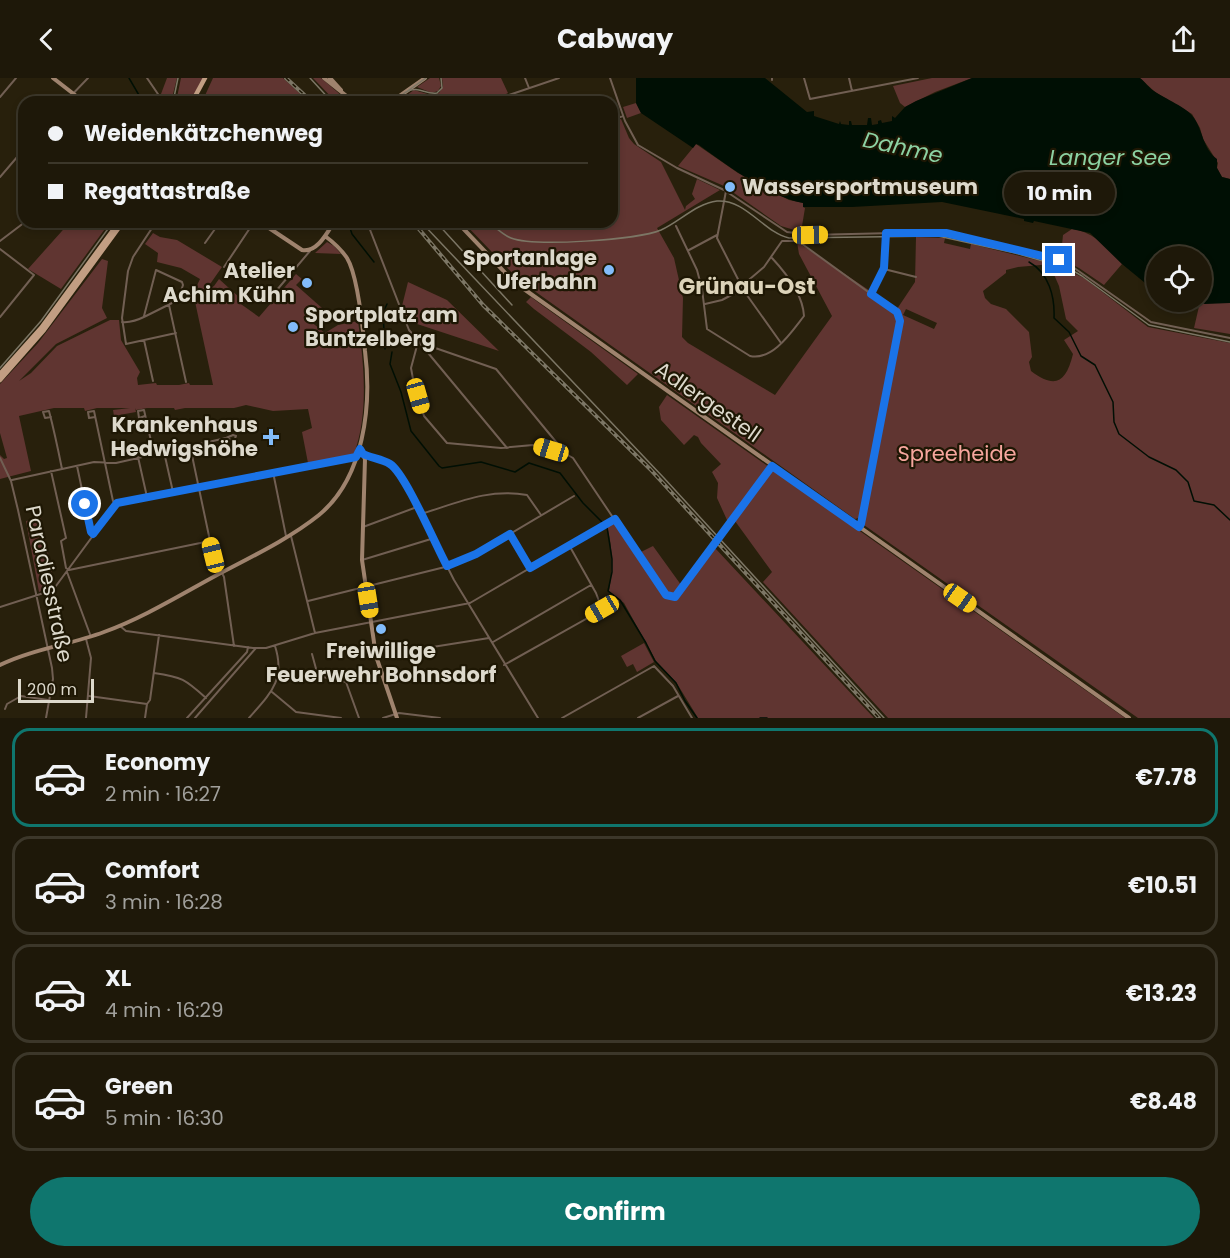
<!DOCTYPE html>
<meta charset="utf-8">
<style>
:root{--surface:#1e1809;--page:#262112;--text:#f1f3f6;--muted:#a1a09c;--line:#3c372a;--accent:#0f766e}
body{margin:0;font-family:Poppins,sans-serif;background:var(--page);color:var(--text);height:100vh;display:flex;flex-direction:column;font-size:22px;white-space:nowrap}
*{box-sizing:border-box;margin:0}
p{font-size:20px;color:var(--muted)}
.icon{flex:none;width:33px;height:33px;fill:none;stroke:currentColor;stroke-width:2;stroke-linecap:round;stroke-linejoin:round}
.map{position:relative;height:640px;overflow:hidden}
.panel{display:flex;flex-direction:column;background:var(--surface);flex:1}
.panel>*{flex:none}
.hud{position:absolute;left:18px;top:18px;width:600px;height:132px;border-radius:18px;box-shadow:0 3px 9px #0003,0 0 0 2px var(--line);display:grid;align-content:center;height:132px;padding:0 30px;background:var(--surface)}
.tools{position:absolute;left:1146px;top:168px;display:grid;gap:12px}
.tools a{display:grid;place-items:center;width:66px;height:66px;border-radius:50%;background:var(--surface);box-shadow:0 3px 9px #0003,0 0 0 2px var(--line);font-size:30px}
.scale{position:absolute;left:18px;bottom:15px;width:76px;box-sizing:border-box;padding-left:6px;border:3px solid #ddd9cc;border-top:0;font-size:16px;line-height:21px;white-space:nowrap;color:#ddd9cc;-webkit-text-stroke:4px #1e1704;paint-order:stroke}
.end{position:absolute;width:27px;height:27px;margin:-14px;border:8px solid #1a73e8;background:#fff;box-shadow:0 0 0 3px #fff}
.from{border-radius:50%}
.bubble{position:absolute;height:42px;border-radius:21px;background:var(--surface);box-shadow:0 3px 9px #0003,0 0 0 2px var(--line);font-size:20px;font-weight:700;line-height:42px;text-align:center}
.car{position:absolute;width:18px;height:36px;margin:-18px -9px;border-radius:8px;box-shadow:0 0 4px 2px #0007;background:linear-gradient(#f5c518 24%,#345 0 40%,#f5c518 0 76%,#345 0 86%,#f5c518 0)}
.hud b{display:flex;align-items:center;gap:21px;height:57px;font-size:22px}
.hud b+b{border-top:2px solid var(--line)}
.hud i{width:15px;height:15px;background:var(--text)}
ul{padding:10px 0 0;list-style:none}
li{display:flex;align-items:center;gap:18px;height:99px;margin:0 12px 9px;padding:0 18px;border:3px solid var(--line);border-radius:18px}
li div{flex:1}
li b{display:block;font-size:22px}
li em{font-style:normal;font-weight:700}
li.selected{border-color:var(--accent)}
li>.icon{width:54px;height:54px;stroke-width:1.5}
.action{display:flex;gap:12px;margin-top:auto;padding:12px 30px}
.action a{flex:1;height:69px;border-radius:36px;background:var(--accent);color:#fff;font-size:24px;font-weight:700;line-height:69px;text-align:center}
header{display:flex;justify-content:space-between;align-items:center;height:78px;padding:0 30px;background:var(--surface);font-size:27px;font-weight:700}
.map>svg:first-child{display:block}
</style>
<header><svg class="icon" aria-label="back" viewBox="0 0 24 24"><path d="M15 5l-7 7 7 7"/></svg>Cabway<svg class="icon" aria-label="share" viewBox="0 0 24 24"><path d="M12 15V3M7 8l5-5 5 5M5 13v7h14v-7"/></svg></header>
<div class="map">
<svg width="1230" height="640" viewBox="0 0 1230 640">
<rect width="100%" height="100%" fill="#28200c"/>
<path fill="#603531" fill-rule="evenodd" d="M167 0H177L171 24H158Z
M181 0H203L190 24H176Z
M213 0H283L309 24H202Z
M313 0H321L349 24H336Z
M430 0H439L441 8 438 13 432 15 417 9Z
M442 0H501L508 15 506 16 507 20H510L511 24H397L414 12 431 17 439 15 443 8Z
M932 0H972L935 14 905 29 900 25 893 8Z
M1140 0H1230V101L1222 99 1217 90 1218 85 1203 61 1200 50 1192 36 1155 14Z
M636 25 641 35 627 40 623 29Z
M621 41 629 60 634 66 661 84 685 132 686 128 695 121 692 116 697 101 720 112 657 150 674 180 683 220 682 259 688 265 775 317 832 238 799 176 797 164 897 231 915 204 916 159 945 160 944 165 970 171 971 166 1052 186 1018 189 1006 192V195L983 213 985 220 991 226 1006 231 1029 254 1032 279 1029 284 1031 293C1055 311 1066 305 1073 276L1064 262 1078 253 1066 241 1059 208 1052 192 1053 186 1084 200 1148 249 1230 265V640H1138L864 447 865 441 862 439 855 441 519 202 463 144H612V71L618 54 612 50V44ZM906 231 937 245 934 251 903 237Z
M696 66 738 95 789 122 804 125 803 129 805 130 801 154 781 148 724 108 678 88Z
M70 144H110L61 211 28 191Z
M1072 151C1095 154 1107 170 1122 186L1104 207 1079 190 1055 178V174L1062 167 1063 157Z
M153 155 160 159 177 162 222 189 208 209 192 218 200 201 181 190 157 184 158 175 145 166Z
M327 164 334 168 341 176 315 175Z
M102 181 108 183 102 230 107 240 56 266 19 303 31 295 57 268 110 242H119L121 262 140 294 137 300 138 307 156 305 157 307H179L189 305 190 307H213L194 219 214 208 219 201 240 220 238 224 259 239 296 196 302 201 296 207 322 230 310 243 325 255 338 247 358 243C364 286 369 335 354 376L308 385 302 354 312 350 308 331 273 333 246 327 234 330H185L175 332 174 330H147L136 332 135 330 136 334 114 338 113 332 130 330H97L85 333 84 330H54L19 338 31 393 0 401V377L4 381 7 380 0 355V306L38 265Z
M408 204 447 222 499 273 408 243 402 228Z
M1230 218V256L1194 250 1200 224Z
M531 219 539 225 638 296 627 307 591 274 534 231 526 224Z
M667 317 1125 640H888L763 504 772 494 735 443 727 442 717 420 718 405 712 394 721 386 701 365 698 359 694 357 684 367 661 342 659 329Z
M41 440 54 504 49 509 39 514 26 443Z
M614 444 637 476 653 468 684 511 715 470 874 640H698L676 604 656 583 624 525 609 513C613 491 613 470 607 448Z
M644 565 654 584 637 594 633 586 627 589 621 578Z"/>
<path fill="#000f04" d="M636 0H765L807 34 814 33V38L839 46 840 43 841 46 849 47V43H851L852 47H867L868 40H871L872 47 878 46V43L881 42 882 45 892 43V38L895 40 905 29 916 23 972 0H1140C1145 4 1149 10 1154 13 1165 21 1187 29 1194 40 1203 53 1203 71 1217 81V90L1222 99 1230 101V225L1205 226 1192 224H1202V178H1156V214L1122 186 1090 155 1034 143 1033 145 1024 143V141L942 124 852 129H803V125C770 119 726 87 699 67L696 66 693 70 641 35 636 25Z"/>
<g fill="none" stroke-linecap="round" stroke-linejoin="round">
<path stroke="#000f04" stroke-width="1.5" d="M129 0 143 24
M348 144 352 156 374 184
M1029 184C1049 195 1055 219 1054 240L1069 254 1081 278 1095 287 1113 324 1114 344 1119 356 1149 379 1176 392 1188 404 1194 423 1214 427 1230 442
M385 271 383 235 387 226
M392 274 390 286 401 314 411 353 439 388 442 390 481 384 515 394 529 385 560 395 583 425 607 449 612 481V494L608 513 620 522 646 565 655 583 676 605 685 623 697 640
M760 640H767"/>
<path stroke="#715f53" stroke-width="2" d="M147 0 160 19
M525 0 529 10
M610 0 625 43 638 67 677 90 724 112 787 154 810 157 935 154 1003 169 1054 181 1070 187 1151 244 1230 260
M772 0V2
M804 0 810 21 918 0
M849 0 852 13
M509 17 559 0
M0 19 16 0
M135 19 139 24
M65 24 88 0
M612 42 623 38
M0 99 24 71
M726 113 717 160 744 213 781 265
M156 144 133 179 128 193 122 240 126 266 176 255
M367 144 409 252 507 370
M676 148 697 192 702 211 707 251 750 278C773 283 792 253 804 238 803 217 785 194 772 180
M0 163 25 144
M205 165 220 144
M0 171 34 197 0 239
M689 172 717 157
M224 189 254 144
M884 191 916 199
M276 213 310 173
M871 216 884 191 886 155
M705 226 722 222 741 212 744 206 764 189 782 163H798L900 237V248L860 448
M169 227 186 304
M122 244C131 245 138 242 146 238L178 222 183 207 182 204 156 192 144 238
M144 262 153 303
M418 264 496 291 566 376 573 380 665 517 675 519 681 515 772 388
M418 264 411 290 413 301 424 338 447 365 501 370 533 367 564 376
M145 338 139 340 138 333 144 332 153 372 154 375
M51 339 45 340 43 334 49 333C54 352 58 371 62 391
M95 339 89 340 88 334 94 333 113 423 116 427
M226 360 234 363 236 358
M190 368 213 477 224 499 234 568
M164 374 173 414
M363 376 391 387 405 405 454 502 538 640
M138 379 147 419
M0 380 11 403 18 432 52 590 53 601 46 640
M77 388 91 454 93 456
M51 393 66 460 61 463 66 490 69 492
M273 394 286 458
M12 402 94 384 116 385 226 360 233 357 236 358
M421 436C457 425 488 410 527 417L541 437
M363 449 417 429
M510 456 530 490
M291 458 315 555
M569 467 596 515 602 531
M362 482 431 461
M69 492 210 463
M67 494 91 559
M308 523 449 488 476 476 574 418
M0 529 53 512 117 425 356 379
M120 548 126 553 253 570H266L315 555 470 525 614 441
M86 561 91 580 86 640
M493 564 591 507
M312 576 318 598 346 604 359 640
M376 578 489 560
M504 587 618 523
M318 593 342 596 346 604
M154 595C182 599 185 601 206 620
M272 614 296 634 341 640
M89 618 147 626
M5 631 7 626 21 618 48 622
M145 640 147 626 150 622 159 557
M187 640 247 574 248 569
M195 640 256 570
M249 640C270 616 286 602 275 568
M383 640 399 635 440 640
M562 640 654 588 673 608 692 640
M638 640 678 618"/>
<path stroke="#9f836e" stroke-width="4" d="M53 0 84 24
M324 0 354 24
M330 0 341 12
M391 24 425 0
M260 144 302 172C317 175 327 155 334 144
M457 144 514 204 1129 640
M360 371 365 381 362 482 376 578 397 640
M0 587C33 571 69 567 104 554 143 540 180 517 217 497 251 479 289 461 319 437 364 400 372 328 365 273 363 251 358 198 347 180 341 171 333 164 325 158"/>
<path stroke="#c29e83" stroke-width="4.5" d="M192 24 205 0
M0 296 41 250 119 144
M0 302 44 252 123 144"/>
<path stroke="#7c7665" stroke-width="1.5" d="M310 0 332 24
M406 14C418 7 425 17 437 15L442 10 441 0
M173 24 178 0
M392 24 426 0
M421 144 664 400 884 640
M436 144 512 227
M489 144C496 150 503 157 511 160 534 169 637 162 661 152 679 144 697 125 717 123 746 121 763 154 789 160L938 158 1015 175 1070 191 1082 198 1149 247 1230 264
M0 290 41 243 113 144"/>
<defs>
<path id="rail" d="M286 0 312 24
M413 144 483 227 650 391 879 640"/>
</defs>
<use href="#rail" stroke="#7c7665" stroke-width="4"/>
<use href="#rail" stroke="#1e1704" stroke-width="1.5" stroke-dasharray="4.5" stroke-linecap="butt"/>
</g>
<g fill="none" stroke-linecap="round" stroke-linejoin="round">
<path stroke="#1a73e8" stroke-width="8" d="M85 426 91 454 93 456 117 425 356 379 360 371 363 376C371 380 382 381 390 386 405 395 436 468 447 488L476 476 510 456 530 490 615 441 666 517 675 519 772 388 859 449 861 446 900 243 897 234 871 216 884 190 886 155H946L1059 182"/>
</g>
<g fill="#82bcfa" stroke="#1e1704" stroke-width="2">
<circle cx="730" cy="109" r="6"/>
<circle cx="609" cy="192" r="6"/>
<circle cx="307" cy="205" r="6"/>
<circle cx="293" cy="249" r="6"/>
<path d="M268 350h6v6h6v6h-6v6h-6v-6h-6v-6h6z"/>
<circle cx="381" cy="551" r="6"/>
</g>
<g text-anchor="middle" stroke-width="4.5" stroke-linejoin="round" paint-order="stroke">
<g font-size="21" font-weight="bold" fill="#ddd9cc" stroke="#1e1704" text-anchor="end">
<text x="742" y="116" text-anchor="start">Wassersportmuseum</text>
<text x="597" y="187">Sportanlage<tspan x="597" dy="24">Uferbahn</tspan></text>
<text x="295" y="200">Atelier<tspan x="295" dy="24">Achim Kühn</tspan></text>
<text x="305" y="244" text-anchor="start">Sportplatz am<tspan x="305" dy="24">Buntzelberg</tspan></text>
<text x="258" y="354">Krankenhaus<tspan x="258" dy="24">Hedwigshöhe</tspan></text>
<text x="381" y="580" text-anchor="middle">Freiwillige<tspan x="381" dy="24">Feuerwehr Bohnsdorf</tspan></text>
</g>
<g font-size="21" fill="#ddd9cc" stroke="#1e1704">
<text transform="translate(708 324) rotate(35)" y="7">Adlergestell</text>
<text transform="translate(49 506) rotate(78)" y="7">Paradiesstraße</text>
</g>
<g font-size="21" fill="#f7a69e" stroke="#1e1704">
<text x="957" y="383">Spreeheide</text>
</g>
<g font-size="22" font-style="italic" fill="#8cd2a3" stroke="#1e1704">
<text transform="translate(903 69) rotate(12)" y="8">Dahme</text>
<text x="1110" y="87">Langer See</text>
</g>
<g font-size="22" font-weight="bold" fill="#dcd3b9" stroke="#1e1704">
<text x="747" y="216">Grünau-Ost</text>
</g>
</g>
</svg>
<div class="tools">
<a><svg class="icon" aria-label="locate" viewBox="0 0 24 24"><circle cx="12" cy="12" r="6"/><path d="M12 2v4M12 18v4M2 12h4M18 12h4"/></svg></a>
</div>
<div class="scale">200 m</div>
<i class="end from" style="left:85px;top:426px"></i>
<i class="end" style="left:1059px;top:182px"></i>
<div class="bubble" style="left:1004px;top:94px;width:111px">10 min</div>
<i class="car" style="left:810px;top:157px;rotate:89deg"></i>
<i class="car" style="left:418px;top:318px;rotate:164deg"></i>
<i class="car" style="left:551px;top:372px;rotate:287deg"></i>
<i class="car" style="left:213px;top:477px;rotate:346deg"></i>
<i class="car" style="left:960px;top:520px;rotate:125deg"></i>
<i class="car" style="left:368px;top:522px;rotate:171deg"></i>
<i class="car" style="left:602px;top:531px;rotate:240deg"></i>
<div class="hud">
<b><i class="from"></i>Weidenkätzchenweg</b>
<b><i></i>Regattastraße</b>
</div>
</div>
<section class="panel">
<ul>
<li class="selected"><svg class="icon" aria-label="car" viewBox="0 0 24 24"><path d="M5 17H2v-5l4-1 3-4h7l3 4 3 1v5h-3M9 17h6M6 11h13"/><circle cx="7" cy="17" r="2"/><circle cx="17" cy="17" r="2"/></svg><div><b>Economy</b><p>2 min · 16:27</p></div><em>€7.78</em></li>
<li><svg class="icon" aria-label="car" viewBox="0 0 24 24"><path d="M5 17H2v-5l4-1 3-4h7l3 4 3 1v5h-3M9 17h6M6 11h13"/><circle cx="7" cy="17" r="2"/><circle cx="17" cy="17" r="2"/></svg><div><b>Comfort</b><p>3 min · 16:28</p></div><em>€10.51</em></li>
<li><svg class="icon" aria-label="car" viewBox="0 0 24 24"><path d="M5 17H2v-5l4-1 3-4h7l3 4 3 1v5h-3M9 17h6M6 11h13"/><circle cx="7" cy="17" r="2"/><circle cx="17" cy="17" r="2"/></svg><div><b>XL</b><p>4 min · 16:29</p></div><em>€13.23</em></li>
<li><svg class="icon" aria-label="car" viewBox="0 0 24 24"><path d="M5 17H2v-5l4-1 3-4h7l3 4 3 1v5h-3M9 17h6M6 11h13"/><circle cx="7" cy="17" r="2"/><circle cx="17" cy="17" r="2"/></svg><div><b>Green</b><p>5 min · 16:30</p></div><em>€8.48</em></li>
</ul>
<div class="action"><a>Confirm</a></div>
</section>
